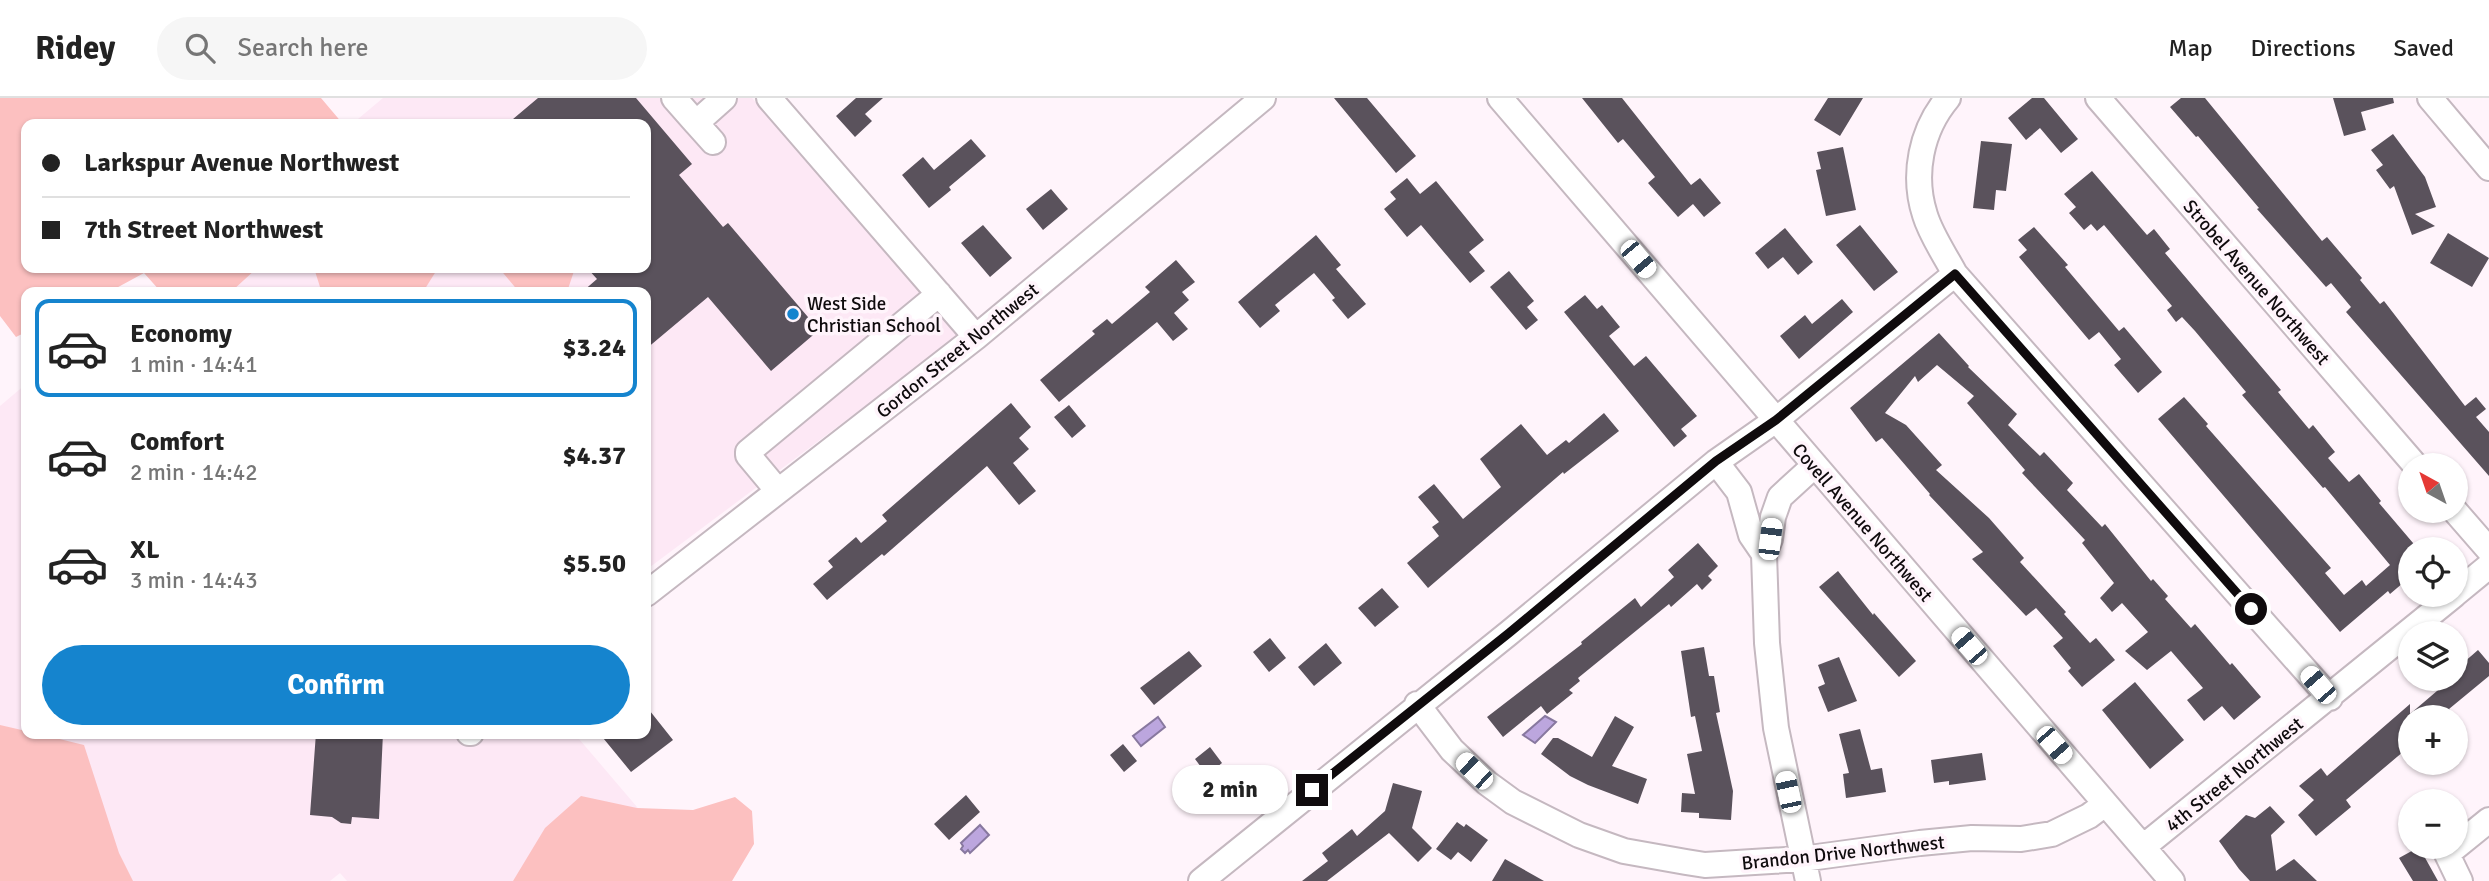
<!DOCTYPE html>
<meta charset="utf-8">
<style>
:root{--surface:#fff;--page:#f6f6f6;--text:#222;--muted:#767676;--line:#e0e0e0;--accent:#1584ce}
body{margin:0;font-family:Signika,sans-serif;background:var(--page);color:var(--text);height:100vh;display:flex;flex-direction:column;font-size:26px;white-space:nowrap}
*{box-sizing:border-box;margin:0}
p{font-size:23px;color:var(--muted)}
.icon{flex:none;width:38px;height:38px;fill:none;stroke:currentColor;stroke-width:2;stroke-linecap:round;stroke-linejoin:round}
.map{position:relative;flex:1;overflow:hidden}
.side{position:absolute;left:21px;top:189px;width:630px;height:452px;display:flex;flex-direction:column;background:var(--surface);border-radius:14px;box-shadow:0 2px 5px #0004}
.side>*{flex:none}
.hud{position:absolute;left:21px;top:21px;width:630px;height:154px;border-radius:14px;box-shadow:0 2px 5px #0004;display:grid;align-content:center;height:154px;padding:0 21px;background:var(--surface)}
.needle{width:46px;rotate:320deg}
.controls{position:absolute;left:2398px;top:355px;display:grid;gap:14px}
.controls a{display:grid;place-items:center;width:70px;height:70px;border-radius:50%;background:var(--surface);box-shadow:0 2px 5px #0004;font-size:35px}
.end{position:absolute;width:32px;height:32px;margin:-16px;border:9px solid #0f0b0d;background:#fff;box-shadow:0 0 0 4px #fff}
.from{border-radius:50%}
.bubble{position:absolute;height:49px;border-radius:24px;background:var(--surface);box-shadow:0 2px 5px #0004;font-size:23px;font-weight:700;line-height:49px;text-align:center}
.car{position:absolute;width:21px;height:42px;margin:-21px -10px;border-radius:9px;box-shadow:0 0 5px 2px #0007;background:linear-gradient(#fff 24%,#345 0 40%,#fff 0 76%,#345 0 86%,#fff 0)}
.hud b{display:flex;align-items:center;gap:24px;height:66px;font-size:26px}
.hud b+b{border-top:2px solid var(--line)}
.hud i{width:18px;height:18px;background:var(--text)}
ul{padding:12px 0 0;list-style:none}
li{display:flex;align-items:center;gap:21px;height:98px;margin:0 14px 10px;padding:0 7px;border:4px solid transparent;border-radius:14px}
li div{flex:1}
li b{display:block;font-size:26px}
li em{font-style:normal;font-weight:700}
li.current{border-color:var(--accent)}
li>.icon{width:63px;height:63px;stroke-width:1.5}
.action{display:flex;gap:14px;margin-top:auto;padding:14px 21px}
.action a{flex:1;height:80px;border-radius:42px;background:var(--accent);color:#fff;font-size:28px;font-weight:700;line-height:80px;text-align:center}
header{display:flex;align-items:center;gap:42px;box-sizing:border-box;height:98px;padding:0 35px;background:var(--surface);border-bottom:2px solid var(--line)}
header strong{font-size:33px}
nav{display:flex;gap:38px;margin-inline-start:auto;font-size:24px}
.search{width:490px;height:63px;background:var(--page);display:flex;align-items:center;gap:18px;box-sizing:border-box;padding:0 24px;border-radius:38px;color:var(--muted);font-size:26px}
.map>svg:first-child{display:block}
</style>
<header>
<strong>Ridey</strong>
<div class="search"><svg class="icon" aria-label="search" viewBox="0 0 24 24"><circle cx="10" cy="10" r="6"/><path d="M15 15l6 6"/></svg>Search here</div>
<nav><a>Map</a><a>Directions</a><a>Saved</a></nav>
</header>
<div class="map">
<svg width="2489" height="783" viewBox="0 0 2489 783">
<rect width="100%" height="100%" fill="#fff4fb"/>
<path fill="#fde8f5" d="M383 0H752L959 238 646 472V194H231L257 170H646V26H352Z
M26 286V635H574L700 783H347L340 775 330 783H0V308Z"/>
<path fill="#fcc0c0" d="M0 0H321L343 26H26V170H257L231 194H161L144 175 109 194H26V234L16 239 0 218Z
M314 170H438L423 194H324L320 189Z
M499 170H575L567 194H519Z
M0 627 26 633V635H35L84 647 119 755 133 783H0Z
M581 698 637 710 693 712 735 699 752 713 754 746 732 783H513L545 730Z"/>
<path fill="#bca6de" stroke="#88789f" stroke-width="2" d="M1545 618 1556 624 1535 645 1523 637Z
M1158 619 1165 629 1141 648 1133 638Z
M980 727 989 737 970 755 968 752 965 755 961 751 963 748 961 745Z"/>
<path fill="#5a525c" d="M538 0H636L692 66 679 77 723 129 728 125 819 232 771 273 708 199 646 251V194H582L597 181 587 170H646V26H507Z
M856 0H883L865 16 872 23 855 39 836 18Z
M1334 0H1367L1416 58 1396 75Z
M1582 0H1622L1691 87 1700 80 1721 105 1704 119 1693 106 1678 119 1648 85 1655 79 1623 41 1618 45Z
M1828 0H1863L1840 38 1814 22Z
M2032 0H2044L2078 41 2061 55 2040 30 2026 42 2008 20Z
M2181 0H2205L2322 143 2327 139 2362 180 2360 182 2380 206 2384 203 2465 308 2476 299 2486 311 2476 319 2489 334V378L2346 214 2351 209 2331 185 2326 189 2257 111 2259 110 2198 38 2196 39 2170 9Z
M2333 0H2393L2394 5 2361 14 2366 32 2344 38Z
M2393 36 2425 79 2436 109 2415 116 2435 128 2412 137 2394 88 2390 91 2376 72 2383 67 2371 52Z
M971 41 986 58 949 89 951 92 929 110 902 77 923 59 934 72Z
M1981 43 2012 46 2006 93 1996 92 1994 112 1973 110Z
M1843 49 1856 112 1826 118 1816 72 1821 71 1817 54Z
M2092 73 2147 137 2154 131 2170 151 2165 155 2281 292 2278 294 2309 331 2313 327 2335 354 2328 360 2349 384 2359 376 2381 403 2379 405 2419 452H2410V479L2390 496 2388 493 2340 534 2158 321 2184 299 2208 326 2206 328 2331 470 2325 475 2344 497 2362 482 2366 488 2390 467 2325 389 2323 390 2242 297 2246 294 2195 233 2182 219 2176 224 2167 212 2172 208 2104 127 2097 133 2091 126 2084 132 2069 115 2076 109 2064 96Z
M1407 80 1420 96 1436 83 1484 142 1469 154 1485 173 1470 185 1421 127 1407 139 1384 111 1396 101 1390 94Z
M1051 91 1068 111 1043 132 1026 111Z
M983 127 1012 160 990 179 961 145Z
M1860 127 1898 174 1874 193 1836 147Z
M2034 129 2068 167 2065 169 2119 233 2124 229 2162 274 2138 295 2114 267 2121 261 2099 234 2089 242 2019 159 2027 152 2018 142Z
M1785 130 1813 164 1798 177 1783 159 1768 171 1755 155Z
M2448 135 2489 160 2472 189 2430 165Z
M1316 137 1341 167 1336 171 1366 206 1348 221 1332 202 1335 200 1314 175 1275 207 1280 213 1260 230 1238 204Z
M1176 162 1195 184 1182 194 1189 202 1174 215 1188 231 1173 243 1157 224 1059 304 1040 282 1095 236 1092 233 1107 221 1112 226 1150 194 1145 189Z
M1509 173 1534 203 1527 209 1538 222 1526 232 1490 189Z
M1585 197 1597 211 1602 207 1620 229 1609 238 1634 268 1646 258 1697 318 1681 331 1687 338 1674 349 1564 214Z
M1842 201 1853 214 1799 261 1780 238 1805 217 1812 226Z
M1939 235 1969 268 1968 269 2017 316 2008 327 2040 358 2044 354 2073 385 2067 392 2102 429 2105 426 2151 483 2153 481 2168 498 2165 501 2191 530 2195 526 2230 567 2232 565 2261 599 2234 622 2222 608 2204 623 2187 602 2203 590 2171 553 2147 572 2125 553 2148 534 2122 505 2112 514 2100 500 2114 485 2082 445 2085 442 2022 375 2025 372 1967 305 1974 298 1937 267 1918 284 1915 278 1885 315 1906 327 1942 367 1936 372 1989 420 2024 460 2020 464 2066 514 2064 516 2090 545 2096 540 2115 562 2082 589 2068 573 2071 570 2053 548 2063 540 2036 510 2026 518 1972 461 1983 454 1929 397 1930 396 1882 340 1876 344 1850 310Z
M1011 305 1031 329 1019 340 1029 351 1013 365 1036 393 1019 407 987 368 884 458 882 456 827 502 813 486 833 469 828 463 856 439 861 445 887 423 882 417Z
M1069 307 1086 328 1072 340 1054 319Z
M1604 315 1619 333 1564 376 1563 374 1428 490 1407 465 1439 438 1432 429 1439 424 1418 399 1434 386 1463 421 1501 389 1480 361 1521 326 1547 357 1566 342 1569 345Z
M1698 445 1718 468 1708 478 1712 482 1702 492 1697 486 1671 509 1669 506 1578 580 1580 583 1569 592 1573 595 1547 616 1541 608 1503 639 1487 619 1582 546 1581 544 1635 500 1641 509 1674 479 1668 472Z
M1838 473 1873 517 1874 515 1916 563 1899 579 1819 489Z
M1382 490 1399 509 1375 529 1358 510Z
M1270 540 1286 560 1269 574 1253 554Z
M1326 545 1342 565 1314 588 1298 569Z
M1704 549 1709 578H1714L1720 614 1716 615 1733 693 1731 722 1699 720V715L1681 714 1682 695 1695 696 1687 656 1702 653 1695 618 1691 619 1681 553Z
M2478 552 2489 565V578L2449 611 2456 620H2410V648L2346 702 2351 709 2316 738 2298 717 2314 702 2299 688 2321 670 2327 678 2410 606V616L2451 581H2455V572Z
M1189 553 1202 568 1154 607 1140 590Z
M1839 559 1857 603 1828 614 1818 589 1825 586 1818 567Z
M2135 584 2184 642 2150 671 2102 612Z
M646 608 673 642 631 674 599 635H646Z
M1615 618 1634 629 1612 668 1647 681 1638 706 1588 687 1570 678 1541 656 1553 640H1558L1592 659Z
M1860 631 1871 672 1882 670 1886 694 1846 700 1843 676 1849 675 1839 636Z
M316 635H383L379 721 352 719 351 726 341 725 332 719 310 717Z
M1123 646 1137 663 1124 674 1110 657Z
M1210 649 1222 665 1207 677 1195 661Z
M1982 655 1986 682 1949 687V683L1934 685 1931 662Z
M1393 685 1422 693 1412 730 1432 750 1418 764 1389 735 1327 783H1302L1328 763 1322 755 1352 731 1357 738 1385 713Z
M966 697 980 714 949 742 934 726Z
M2270 708 2285 724 2271 737 2276 773 2294 761 2317 783H2250L2239 771 2219 743 2246 717 2255 720Z
M1457 724 1464 729 1466 726 1488 742 1471 764 1458 754 1451 762 1436 751Z
M2419 749 2438 783H2413L2399 760Z
M1505 761 1544 783H1492Z"/>
<g fill="none" stroke-linecap="round" stroke-linejoin="round">
<defs>
<path id="minor" d="M674 0 696 25 724 0
M769 0 976 239
M1500 0 2172 783
M1948 0C1921 32 1912 77 1925 117 1931 137 1945 157 1955 176L2330 600
M2098 0 2416 368
M2430 0 2489 70
M696 25 713 44
M1716 364 1739 394 1751 437 1764 456
M778 393 748 357V354L939 196
M2455 413 2489 452
M646 496 976 239 1263 0
M2455 496 2489 468
M1417 606 1452 652 1487 685 1513 704 1579 737 1624 753 1686 764 1705 767 1802 761 1920 745 1972 740 2021 741 2052 736 2089 718 2105 706
M469 635H471
M2143 749 2454 497
M1201 783 1509 535 1716 364 1776 322 1955 176
M1808 783 1776 630 1767 545 1764 456 1770 441 1773 419 1780 399 1815 367
M2460 783 2447 756 2489 722"/>
</defs>
<use href="#minor" stroke="#c5b8c0" stroke-width="28"/>
<use href="#minor" stroke="#fff" stroke-width="24"/>
</g>
<g fill="none" stroke-linecap="round" stroke-linejoin="round">
<path stroke="#0f0b0d" stroke-width="9" d="M1312 692 1509 535 1716 363 1776 322 1955 176 2251 511"/>
</g>
<circle fill="#1584ce" stroke="#fff4fb" stroke-width="2.5" cx="793" cy="216" r="7"/>
<g text-anchor="middle" stroke-width="7" stroke-linejoin="round" paint-order="stroke">
<g font-size="19" fill="#0f0b0d" stroke="#fff4fb">
<text transform="translate(2257 184) rotate(49)" y="7">Strobel Avenue Northwest</text>
<text transform="translate(957 252) rotate(-39)" y="7">Gordon Street Northwest</text>
<text transform="translate(1863 424) rotate(49)" y="7">Covell Avenue Northwest</text>
<text transform="translate(2234 676) rotate(-39)" y="7">4th Street Northwest</text>
<text transform="translate(1843 754) rotate(-6)" y="7">Brandon Drive Northwest</text>
</g>
<g font-size="19" fill="#0f0b0d" stroke="#fff4fb" text-anchor="start">
<text x="807" y="212">West Side<tspan x="807" dy="22">Christian School</tspan></text>
</g>
</g>
</svg>
<div class="controls">
<a><svg class="needle" viewBox="-14 -14 28 28"><path d="M0-13l5 13h-10z" fill="#e53935"/><path d="M0 13l5-13h-10z" fill="#767676"/></svg></a>
<a><svg class="icon" aria-label="locate" viewBox="0 0 24 24"><circle cx="12" cy="12" r="6"/><path d="M12 2v4M12 18v4M2 12h4M18 12h4"/></svg></a>
<a><svg class="icon" aria-label="layers" viewBox="0 0 24 24"><path d="M12 4l9 5-9 5-9-5zM3 14l9 5 9-5"/></svg></a>
<a>+</a>
<a>−</a>
</div>
<i class="end from" style="left:2251px;top:511px"></i>
<i class="end" style="left:1312px;top:692px"></i>
<div class="bubble" style="left:1172px;top:667px;width:116px">2 min</div>
<i class="car" style="left:1638px;top:161px;rotate:140deg"></i>
<i class="car" style="left:1770px;top:441px;rotate:7deg"></i>
<i class="car" style="left:1969px;top:548px;rotate:319deg"></i>
<i class="car" style="left:2318px;top:587px;rotate:319deg"></i>
<i class="car" style="left:2054px;top:647px;rotate:139deg"></i>
<i class="car" style="left:1474px;top:673px;rotate:314deg"></i>
<i class="car" style="left:1788px;top:694px;rotate:348deg"></i>
<div class="hud">
<b><i class="from"></i>Larkspur Avenue Northwest</b>
<b><i></i>7th Street Northwest</b>
</div>
<section class="side">
<ul>
<li class="current"><svg class="icon" aria-label="car" viewBox="0 0 24 24"><path d="M5 17H2v-5l4-1 3-4h7l3 4 3 1v5h-3M9 17h6M6 11h13"/><circle cx="7" cy="17" r="2"/><circle cx="17" cy="17" r="2"/></svg><div><b>Economy</b><p>1 min · 14:41</p></div><em>$3.24</em></li>
<li><svg class="icon" aria-label="car" viewBox="0 0 24 24"><path d="M5 17H2v-5l4-1 3-4h7l3 4 3 1v5h-3M9 17h6M6 11h13"/><circle cx="7" cy="17" r="2"/><circle cx="17" cy="17" r="2"/></svg><div><b>Comfort</b><p>2 min · 14:42</p></div><em>$4.37</em></li>
<li><svg class="icon" aria-label="car" viewBox="0 0 24 24"><path d="M5 17H2v-5l4-1 3-4h7l3 4 3 1v5h-3M9 17h6M6 11h13"/><circle cx="7" cy="17" r="2"/><circle cx="17" cy="17" r="2"/></svg><div><b>XL</b><p>3 min · 14:43</p></div><em>$5.50</em></li>
</ul>
<div class="action"><a>Confirm</a></div>
</section>
</div>
